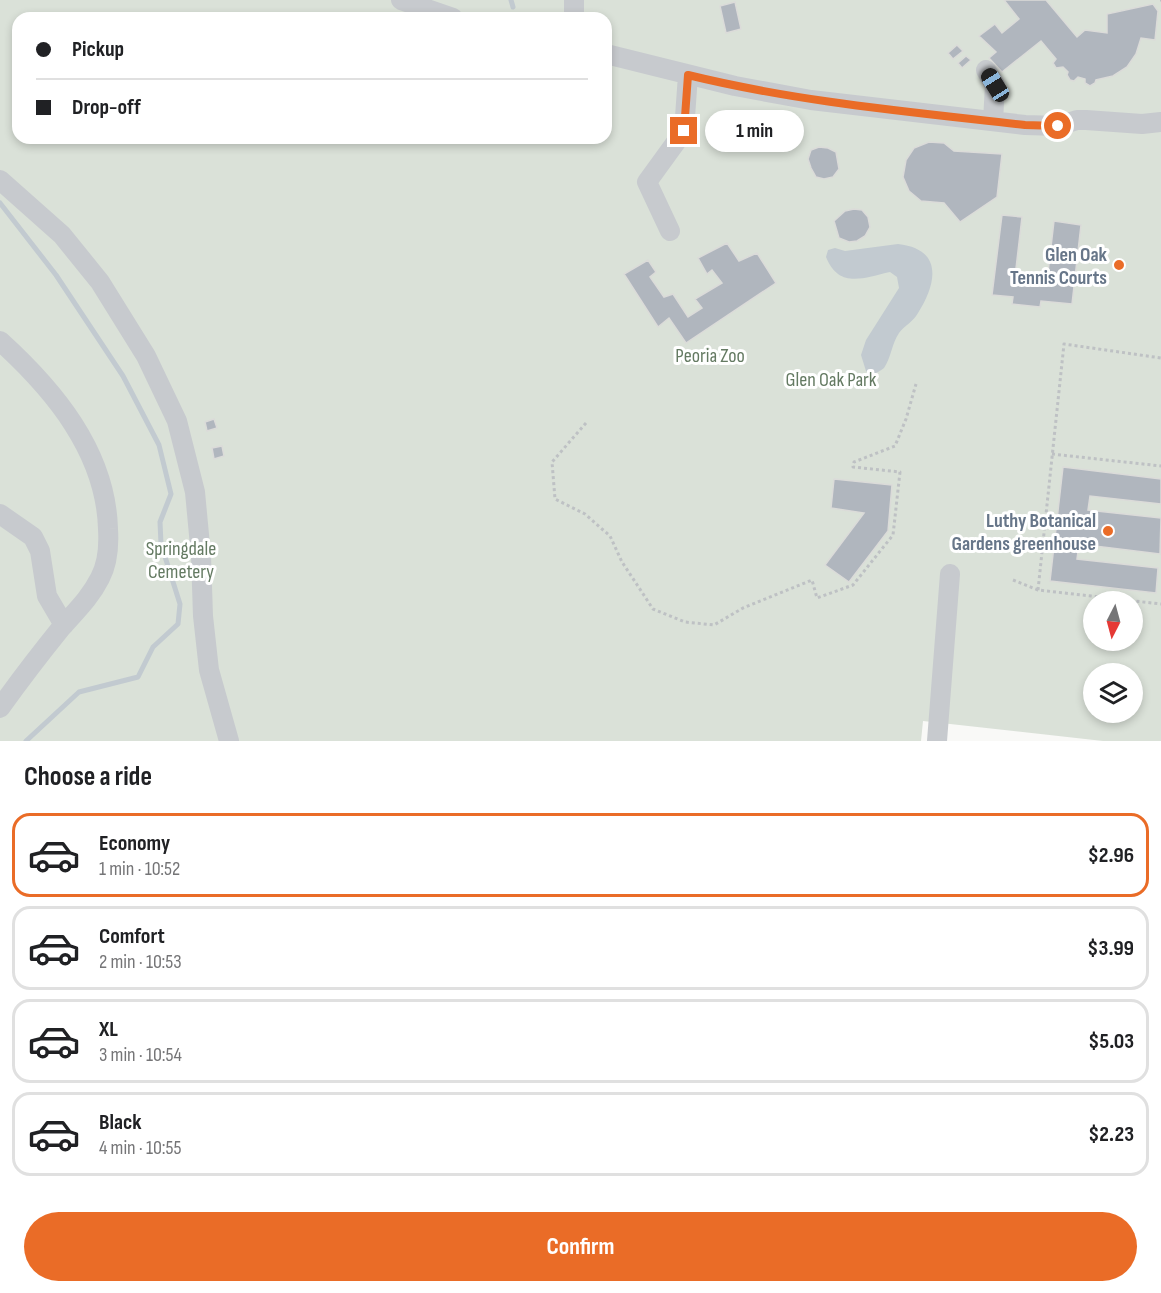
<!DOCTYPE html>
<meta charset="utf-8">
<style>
:root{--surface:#fff;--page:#f2f2f2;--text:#202124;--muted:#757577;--line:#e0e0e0;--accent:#ea6c27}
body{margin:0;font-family:"Sofia Sans Condensed",sans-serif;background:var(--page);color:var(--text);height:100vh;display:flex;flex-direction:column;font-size:22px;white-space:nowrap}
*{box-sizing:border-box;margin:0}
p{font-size:20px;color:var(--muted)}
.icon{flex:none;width:33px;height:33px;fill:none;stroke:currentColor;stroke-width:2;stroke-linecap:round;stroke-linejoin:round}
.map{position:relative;height:741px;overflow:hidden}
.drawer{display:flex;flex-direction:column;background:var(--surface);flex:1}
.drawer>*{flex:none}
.hud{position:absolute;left:12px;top:12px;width:600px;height:132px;border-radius:18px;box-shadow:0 3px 9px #0003;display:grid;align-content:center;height:132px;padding:0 24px;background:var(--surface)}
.needle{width:39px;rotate:186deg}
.tools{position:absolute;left:1083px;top:591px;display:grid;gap:12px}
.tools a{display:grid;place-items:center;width:60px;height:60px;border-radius:50%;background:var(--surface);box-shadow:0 3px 9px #0003;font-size:30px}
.end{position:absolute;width:27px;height:27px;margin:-14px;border:8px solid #ea6c27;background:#fff;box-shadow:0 0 0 3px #fff}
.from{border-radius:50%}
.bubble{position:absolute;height:42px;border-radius:21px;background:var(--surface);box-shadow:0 3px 9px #0003;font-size:20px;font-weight:700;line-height:42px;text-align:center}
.car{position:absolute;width:18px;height:36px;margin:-18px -9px;border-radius:8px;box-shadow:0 0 4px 2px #0007;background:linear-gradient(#222 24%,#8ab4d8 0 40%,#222 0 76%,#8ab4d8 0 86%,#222 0)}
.hud b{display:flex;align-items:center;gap:21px;height:57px;font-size:22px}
.hud b+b{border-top:2px solid var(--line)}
.hud i{width:15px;height:15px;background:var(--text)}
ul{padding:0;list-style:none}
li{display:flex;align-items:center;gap:18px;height:84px;margin:0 12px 9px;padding:0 12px;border:3px solid var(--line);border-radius:18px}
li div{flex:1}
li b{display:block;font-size:22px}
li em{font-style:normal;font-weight:700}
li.current{border-color:var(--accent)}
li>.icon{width:54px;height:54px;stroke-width:1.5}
h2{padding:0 24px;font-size:27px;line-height:72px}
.primary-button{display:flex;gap:12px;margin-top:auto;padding:12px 24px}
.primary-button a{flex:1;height:69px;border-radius:36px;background:var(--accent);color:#fff;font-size:24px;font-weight:700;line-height:69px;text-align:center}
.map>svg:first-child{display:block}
</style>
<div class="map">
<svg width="1161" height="741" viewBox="0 0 1161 741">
<rect width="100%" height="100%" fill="#f9f9f7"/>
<path fill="#dae1d8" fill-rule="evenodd" d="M0 0H1161V741H1103L923 721 921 741H0ZM18 18H606V138H18ZM1094 602H1132V640H1094ZM1094 674H1132V712H1094Z"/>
<path fill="#c2cad0" d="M898 244C942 249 938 281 918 313 914 321 904 326 899 333 892 343 891 358 884 368 881 371 875 373 872 375L866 371 861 355 866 340 899 288 897 277 890 272C863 278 839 289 826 257L828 250 835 248 845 251Z"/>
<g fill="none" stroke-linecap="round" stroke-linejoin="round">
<path stroke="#c2cad0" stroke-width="5" d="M511 0 513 7
M0 203 56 275 123 376 159 445 171 494 160 522 161 544 180 604 178 624 153 647 138 677 79 692 26 741"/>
</g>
<path fill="#b0b6be" stroke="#dbdbd9" stroke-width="1.5" d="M1004 0H1046L1077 37 1085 30 1107 33V14L1153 4 1158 11 1155 40 1141 38 1136 54 1127 67 1113 76 1096 80 1095 83 1090 86 1085 83V79L1078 77 1074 81 1070 80 1067 75 1068 72 1063 67 1056 68 1053 63 1056 59 1041 41 1002 72 989 58 996 52 979 36 995 24 1002 33 1019 19Z
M735 2 741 29 726 33 720 6Z
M957 45 963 51 953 59 948 53Z
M966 56 971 60 962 68 958 63Z
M929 142 944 143 954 151 1002 154 997 197 960 222 944 203 921 201 909 191 903 177 906 160 914 148Z
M819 147 828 148 836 152 839 169 833 177 824 179 816 177 811 168 808 159 811 150Z
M854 209 862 210 868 217 870 227 865 236 857 241 849 242 839 238 834 221 845 211Z
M1002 215 1022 217 1015 277 1047 281 1054 221 1081 225 1072 304 1041 301 1040 307 1012 304 1013 297 992 295Z
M727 243 739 261 757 253 776 283 686 343 669 318 658 327 624 274 648 260 656 272 650 277 664 297 673 294 688 317 702 308 695 299 722 283 712 270 707 274 698 258Z
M214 419 217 428 207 431 205 422Z
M222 446 224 456 214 459 212 448Z
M1063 467 1161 479V504L1090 496 1088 510 1161 518 1160 554 1079 544 1077 559 1158 568 1156 593 1050 581Z
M834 479 892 485 888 531 849 582 825 565 864 513 831 508Z"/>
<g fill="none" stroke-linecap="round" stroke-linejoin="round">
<path stroke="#bec1c4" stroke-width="3" stroke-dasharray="3 3" stroke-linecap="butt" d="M1160 0H1161
M586 423 552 462 555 499 585 514 610 536 622 562 653 609 685 622 714 625 743 608 812 580 817 598 853 585 893 535 900 472 853 467 854 462 895 446 906 419 916 384
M1052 454 1161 466
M1013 580 1038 590 1161 604
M1038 590 1064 344 1161 358"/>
<path stroke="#c7cace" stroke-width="20" d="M401 0 453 18
M574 18V0
M606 54 735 86 811 100 1025 125 1058 126 1077 120H1086L1142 124 1161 122
M986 70 995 85 993 121
M0 180 62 235 100 282 146 356 177 421 195 492 201 556 203 616 209 670 229 741
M670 231 647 182 684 131 688 75
M0 341C54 390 106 452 108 529 109 545 108 563 100 578 90 598 75 612 61 628 40 654 20 680 0 708
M0 514 33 537 40 551 47 596 64 625
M937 741 950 574"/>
</g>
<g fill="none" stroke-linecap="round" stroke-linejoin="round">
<path stroke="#ea6c27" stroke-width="8" d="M684 131 688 75C798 102 912 112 1025 125L1058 126"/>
</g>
<g fill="#ea6c27" stroke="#fff" stroke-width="2">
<circle cx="1119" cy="265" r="6"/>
<circle cx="1108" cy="531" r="6"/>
</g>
<g text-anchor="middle" stroke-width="6" stroke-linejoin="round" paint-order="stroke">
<g font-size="20" font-weight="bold" fill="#677689" stroke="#fff" text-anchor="end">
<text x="1107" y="261">Glen Oak<tspan x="1107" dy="23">Tennis Courts</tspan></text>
<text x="1096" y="527">Luthy Botanical<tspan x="1096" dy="23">Gardens greenhouse</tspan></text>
</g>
<g font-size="20" fill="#647a62" stroke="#fff">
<text x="710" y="362">Peoria Zoo</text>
<text x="831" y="386">Glen Oak Park</text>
<text x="181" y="555">Springdale<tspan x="181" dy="23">Cemetery</tspan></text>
</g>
</g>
</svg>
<div class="tools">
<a><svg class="needle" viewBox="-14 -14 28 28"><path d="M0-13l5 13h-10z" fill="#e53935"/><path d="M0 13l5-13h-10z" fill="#757577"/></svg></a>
<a><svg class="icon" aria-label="layers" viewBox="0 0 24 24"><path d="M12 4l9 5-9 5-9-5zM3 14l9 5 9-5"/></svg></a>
</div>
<i class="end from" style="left:1058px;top:126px"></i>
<i class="end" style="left:684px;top:131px"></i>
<div class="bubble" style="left:705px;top:110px;width:99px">1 min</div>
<i class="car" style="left:995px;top:85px;rotate:328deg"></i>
<div class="hud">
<b><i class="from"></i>Pickup</b>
<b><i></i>Drop-off</b>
</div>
</div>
<section class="drawer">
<h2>Choose a ride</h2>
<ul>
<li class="current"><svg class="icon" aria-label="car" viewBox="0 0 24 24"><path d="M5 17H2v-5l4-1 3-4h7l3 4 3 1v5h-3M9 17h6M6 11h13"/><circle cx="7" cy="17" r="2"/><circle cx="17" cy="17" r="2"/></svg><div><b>Economy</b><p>1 min · 10:52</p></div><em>$2.96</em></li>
<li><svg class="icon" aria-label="car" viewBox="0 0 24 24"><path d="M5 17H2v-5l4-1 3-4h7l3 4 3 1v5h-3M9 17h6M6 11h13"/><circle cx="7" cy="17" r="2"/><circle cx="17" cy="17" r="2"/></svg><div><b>Comfort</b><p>2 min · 10:53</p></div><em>$3.99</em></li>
<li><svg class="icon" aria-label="car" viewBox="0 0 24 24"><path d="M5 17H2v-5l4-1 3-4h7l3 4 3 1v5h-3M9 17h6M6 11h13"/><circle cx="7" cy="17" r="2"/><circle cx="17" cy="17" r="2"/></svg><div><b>XL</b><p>3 min · 10:54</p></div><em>$5.03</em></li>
<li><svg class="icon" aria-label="car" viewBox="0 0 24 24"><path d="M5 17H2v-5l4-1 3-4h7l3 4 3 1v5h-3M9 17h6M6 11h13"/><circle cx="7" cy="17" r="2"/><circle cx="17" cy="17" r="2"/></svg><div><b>Black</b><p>4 min · 10:55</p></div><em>$2.23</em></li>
</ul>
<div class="primary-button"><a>Confirm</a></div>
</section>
